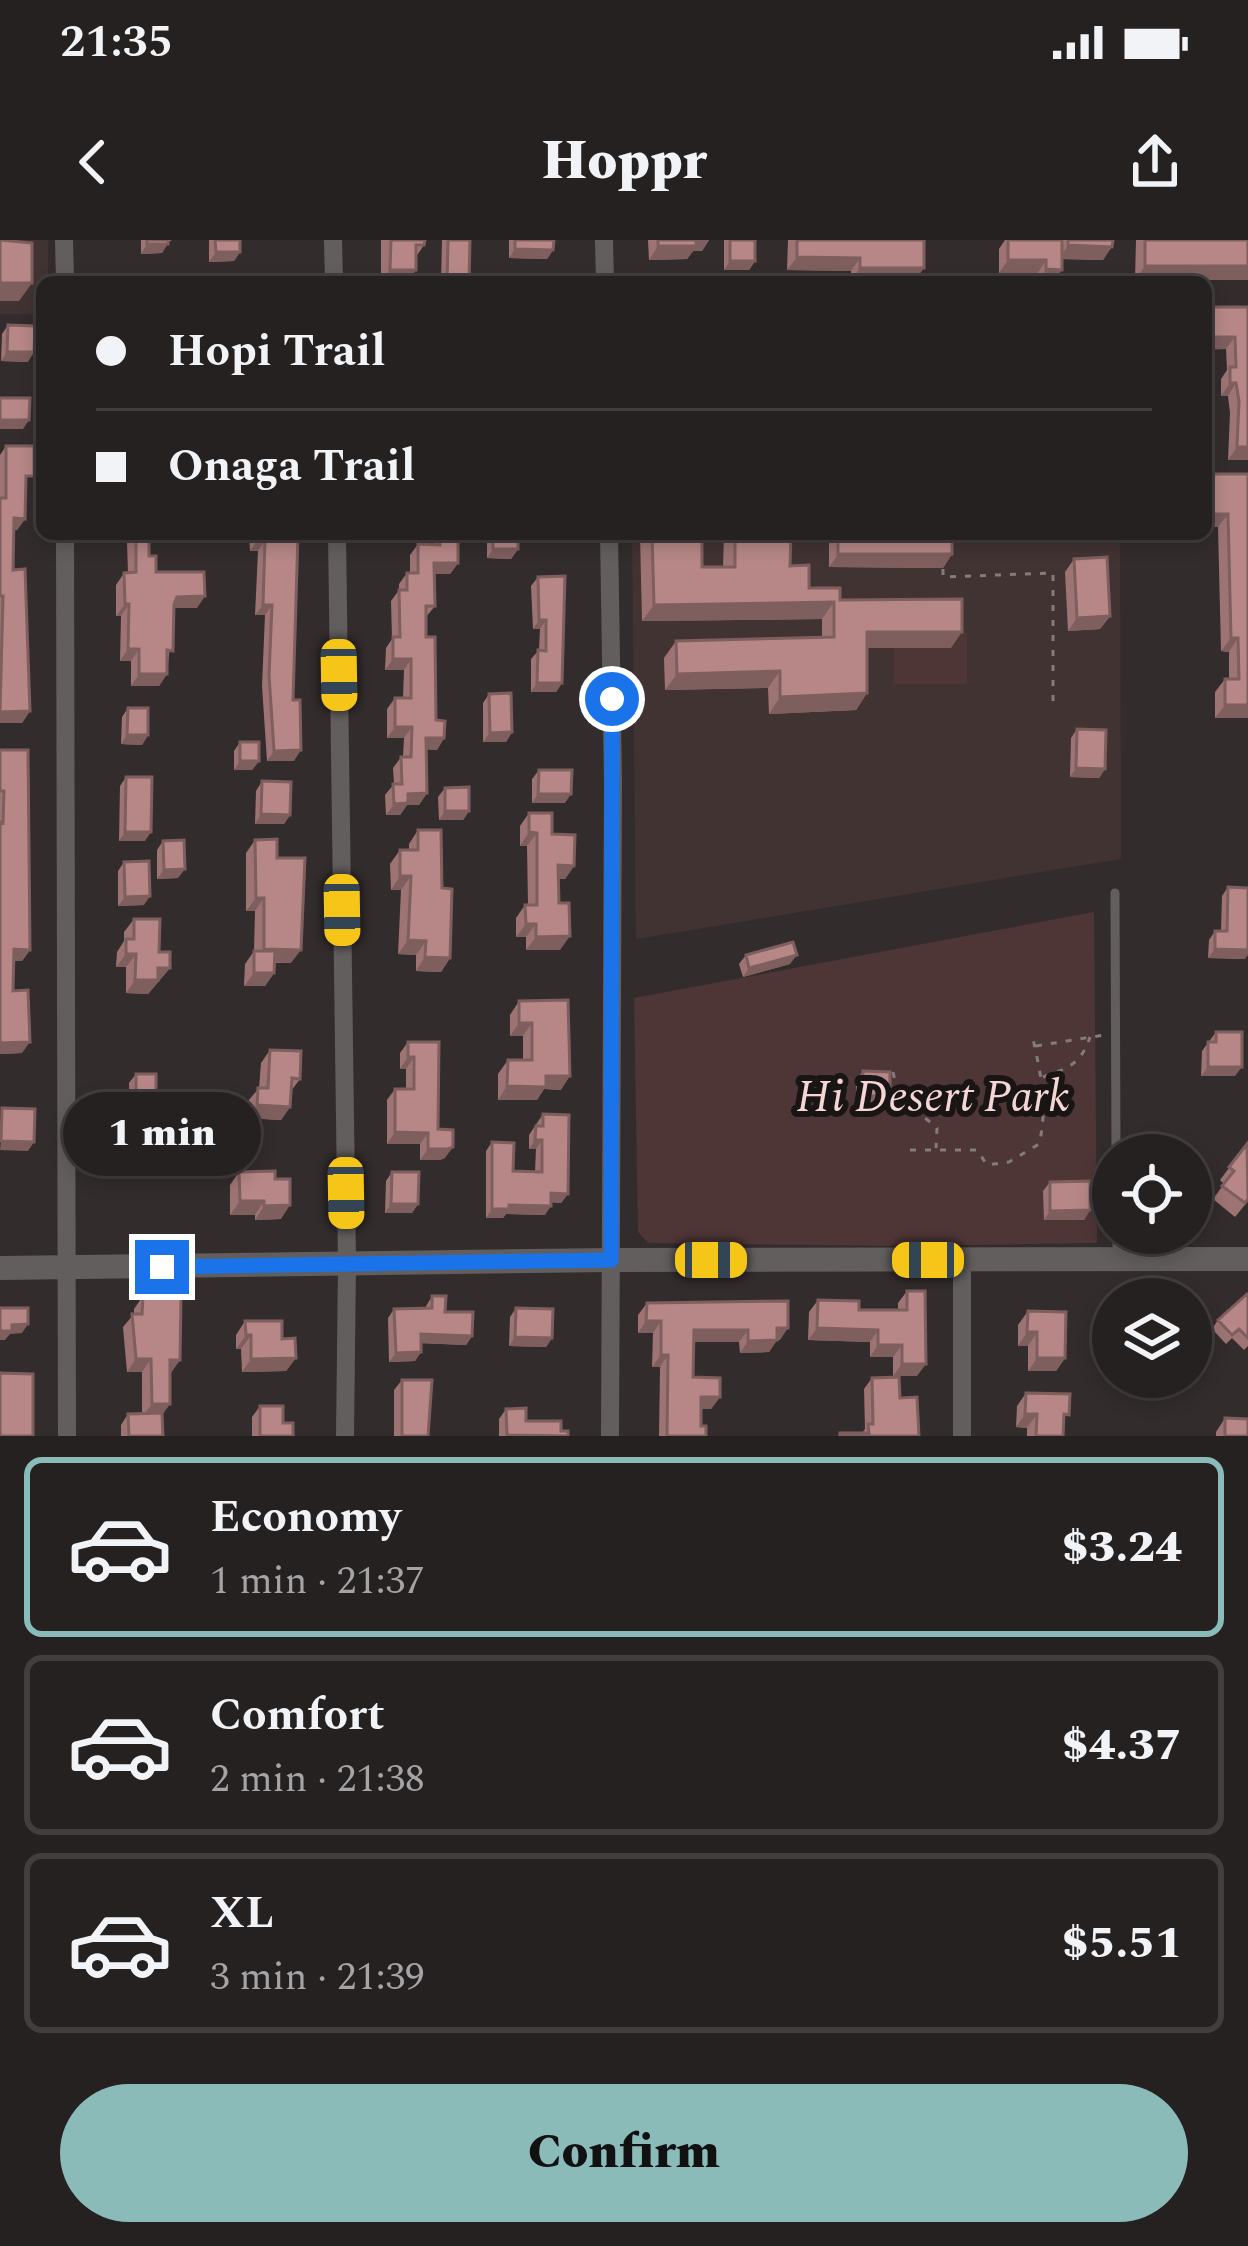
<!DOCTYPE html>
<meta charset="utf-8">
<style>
:root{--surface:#262121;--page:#322e2e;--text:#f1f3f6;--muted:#a4a3a5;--line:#423e3f;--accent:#8bbbb9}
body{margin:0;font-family:Spectral,serif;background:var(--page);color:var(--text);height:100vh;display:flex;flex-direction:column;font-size:45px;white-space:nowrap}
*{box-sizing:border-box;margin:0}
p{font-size:39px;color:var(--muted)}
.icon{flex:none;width:66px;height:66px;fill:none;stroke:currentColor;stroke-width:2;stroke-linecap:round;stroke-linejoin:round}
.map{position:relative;height:1196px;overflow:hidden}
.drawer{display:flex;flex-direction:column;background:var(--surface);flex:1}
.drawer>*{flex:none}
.top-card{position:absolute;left:36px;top:36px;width:1176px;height:264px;border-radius:18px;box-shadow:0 6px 18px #0003,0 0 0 3px var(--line);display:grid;align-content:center;height:264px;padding:0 60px;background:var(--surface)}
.fabs{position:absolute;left:1092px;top:894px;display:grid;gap:24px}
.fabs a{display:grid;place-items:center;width:120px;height:120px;border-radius:50%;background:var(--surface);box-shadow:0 6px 18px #0003,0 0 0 3px var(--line);font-size:60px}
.end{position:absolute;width:54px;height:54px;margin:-27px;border:15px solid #1a73e8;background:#fff;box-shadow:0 0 0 6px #fff}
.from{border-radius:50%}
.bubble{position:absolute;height:84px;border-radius:42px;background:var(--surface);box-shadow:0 6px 18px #0003,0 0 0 3px var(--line);font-size:39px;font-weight:800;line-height:84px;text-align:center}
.car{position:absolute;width:36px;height:72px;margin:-36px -18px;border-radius:15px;box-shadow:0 0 9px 3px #0007;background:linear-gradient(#f5c518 24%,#345 0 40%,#f5c518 0 76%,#345 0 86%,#f5c518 0)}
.top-card b{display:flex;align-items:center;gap:42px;height:114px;font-size:45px}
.top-card b+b{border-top:3px solid var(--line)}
.top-card i{width:30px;height:30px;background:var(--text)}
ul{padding:21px 0 0;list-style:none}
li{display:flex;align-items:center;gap:36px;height:180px;margin:0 24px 18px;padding:0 36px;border:6px solid var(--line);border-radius:18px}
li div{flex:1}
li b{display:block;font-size:45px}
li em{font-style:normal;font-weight:800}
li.selected{border-color:var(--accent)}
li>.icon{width:108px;height:108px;stroke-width:1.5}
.button{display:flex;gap:24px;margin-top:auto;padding:24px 60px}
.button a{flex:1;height:138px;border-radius:72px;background:var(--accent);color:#111;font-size:48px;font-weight:800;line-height:138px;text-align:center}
.status{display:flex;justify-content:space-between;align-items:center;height:84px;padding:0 60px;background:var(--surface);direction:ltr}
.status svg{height:33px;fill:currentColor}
header{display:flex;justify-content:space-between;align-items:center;height:156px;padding:0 60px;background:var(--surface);font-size:54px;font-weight:800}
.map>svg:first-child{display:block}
</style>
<div class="status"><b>21:35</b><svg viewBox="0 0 49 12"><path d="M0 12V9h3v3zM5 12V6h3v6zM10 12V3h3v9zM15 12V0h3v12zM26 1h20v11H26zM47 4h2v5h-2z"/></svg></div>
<header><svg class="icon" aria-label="back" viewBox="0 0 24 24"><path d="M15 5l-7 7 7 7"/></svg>Hoppr<svg class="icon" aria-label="share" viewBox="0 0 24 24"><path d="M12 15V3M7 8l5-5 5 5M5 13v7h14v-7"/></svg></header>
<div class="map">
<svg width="1248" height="1196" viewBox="0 0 1248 1196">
<rect width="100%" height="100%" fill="#332c2c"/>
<path fill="#423333" d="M0 0H48V42H42V74H0Z
M632 294H1120L1121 619 636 699Z"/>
<path fill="#4f3636" d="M894 393H967V444H894Z
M1094 672 1097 1003 892 1006 648 1003 638 992 634 758Z"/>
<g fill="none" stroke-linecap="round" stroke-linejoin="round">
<path stroke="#827c7c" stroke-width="3" stroke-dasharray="6 9" stroke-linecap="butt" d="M943 329V337L1053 333V466
M1036 806 1104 795
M893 832C903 880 908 861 937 888L936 908
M1043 837C1069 828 1081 824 1090 797
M910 910H977L987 925 1009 922 1039 904C1048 869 1041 834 1033 799"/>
<path stroke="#625e5e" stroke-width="9" d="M1115 653 1116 915
M1117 993V1014"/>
<path stroke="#625e5e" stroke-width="18" d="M64 0 65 42
M333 0 334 42
M604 0 605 42
M65 294 67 1196
M337 294 347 1024 345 1196
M609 294 613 542 610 1196
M962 1196V1020"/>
<path stroke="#625e5e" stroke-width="24" d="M0 1028 611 1020 1248 1019"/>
</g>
<path fill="#9d7473" d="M141 0H172L168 2 162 13 141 14Z
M209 0H240V12L234 21 209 22Z
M381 0H425L424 5 416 17V30L407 42H381Z
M442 0H470L469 42H441Z
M509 0H554L553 10 547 19 509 18Z
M648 0H709L702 11H693L687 19 649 20Z
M724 0H755V21L749 30H724Z
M788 0H924L914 42 851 41V31L787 30Z
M1005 0H1113L1103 20 1062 19 1053 42H1037V34L999 33V9Z
M1136 0H1248V40H1135Z
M1248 67V220H1228L1230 173 1228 156H1221V139L1227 130 1226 109Z
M8 85 28 122 1 121 2 94Z
M6 206 25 247V279L17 290H14L13 330 30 471 22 483H0V215Z
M1248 234V478H1215V452L1225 439H1229V412L1221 411 1218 287Z
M116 294H149V316L156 332 197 368H174L167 434 159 446H131V421H120L121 376H116V345L124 333H128L127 302H116Z
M249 294H298L293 460 294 521H267L262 446 265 375H255L258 311H250Z
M434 294H458V323L450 334H435V366L426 377V397L436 480 444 498 437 510 426 509 427 553 419 565H407L400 575H386L385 555 394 544 393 528 401 517H403L404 498H387V469L395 458H403L404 430H385L386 408 392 399 391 361 399 350V344L407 333H410V315L418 304 433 305Z
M487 294H518V309L511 319 487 318Z
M640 294H702V327H723L724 294H791L790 326 809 348 951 408H867V453L856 470 769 474 768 448 665 450 664 418 676 401 822 397V379L642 381Z
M829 294H952V314L943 328 829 327Z
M1074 319 1110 376 1100 389 1068 391 1065 332Z
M538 337 562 443 556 452H531V419L539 410 540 389H533L531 346Z
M489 454 512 492 506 502H483V463Z
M128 468 148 495 142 505 121 504 122 477Z
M1077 489 1105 529 1099 538 1070 537 1071 498Z
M240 502 259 521 252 530H234V511Z
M0 510 30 710 22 721H14L13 751 22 813 0 814Z
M539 530 565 563H532V539Z
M126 537 145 601H119L120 546Z
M262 541 290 575 284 584H255L256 551Z
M445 548 469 571 463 580H439L438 557Z
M529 573 552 594 574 626 565 639H559L560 710H526V697H516V678L525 665H528L527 606H520V586Z
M418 590 442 648 450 718 441 732 416 731V715L398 714 401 650H391L390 624 400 610H409V604Z
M255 600 277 618 291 723H275L274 733 265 746H244L245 724 254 711 255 671H246V613Z
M163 601 178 638 157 639V610Z
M124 622 144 665 118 666V631Z
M1228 647 1245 719 1208 718 1209 700 1215 691H1221L1222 656Z
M134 679 170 728 148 754 126 753V727H116L117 712 124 701V692Z
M746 715 790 724 743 737 739 724Z
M568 760 561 850 544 849 537 860H498V834L508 820H523V796H510V775L519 761Z
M1216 792 1235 836H1201L1202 811Z
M408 802 438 889 445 918 440 920H420V904H387V860L395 849H406V829H400V813Z
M270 810 300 839 291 851 290 867 281 880 247 878 248 861 259 848 261 823Z
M863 831 884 865H856V840Z
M136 834 176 881 169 890H130L129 843Z
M543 874 568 954 561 963 551 962 545 975 506 974 503 978H486V911L492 902 513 931 535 932 536 909H529V895Z
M1247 904 1248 961 1235 977 1213 959 1224 944 1220 940Z
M239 932 281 979 255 980V975H230V945Z
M392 932 418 964 412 973H385L386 941Z
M1050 942 1090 970 1084 980H1044L1043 951Z
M907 1051 917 1136H893V1117H870V1102L808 1100 809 1072 818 1060 859 1070H898V1063Z
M1248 1055V1106L1244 1110 1232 1098 1226 1104 1212 1089 1218 1080Z
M143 1056 180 1120 170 1133 162 1175 163 1196H121V1185L128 1174H142V1132H127L123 1087 134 1074V1069Z
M432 1056 445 1072 472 1096 466 1105 421 1103V1112L415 1121 389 1122 388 1078 394 1069 425 1068Z
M647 1063 780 1100H777L769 1112 740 1113 739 1102H694L693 1137 720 1157 711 1169H701V1186L706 1196H659L660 1127H652L653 1093H638V1075Z
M516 1068 552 1098 546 1107 509 1106 510 1077Z
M1028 1071 1065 1118 1056 1131H1028V1106H1018V1085Z
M245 1081 282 1099 296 1118 286 1131 242 1132 241 1109H236V1095Z
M872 1138 919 1196H838L840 1193H862L865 1189 864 1149Z
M402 1140 428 1196H394V1150Z
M1026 1153 1063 1184V1196H1027V1188L1016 1187 1017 1166Z
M260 1166 283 1183 293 1196H252V1177Z
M506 1169 526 1181 561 1191 568 1196H499V1179Z
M1225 1178 1248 1196H1216V1192Z"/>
<path fill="#7f5e5e" d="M694 0H709L702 11H693L687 19 649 20 658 6Z
M147 4H168L162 13 141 14Z
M1068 5 1112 7 1103 20 1059 19Z
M515 9 553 10 547 19 509 18Z
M216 12H240L234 21 209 22Z
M797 17 860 18 851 31 787 30Z
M1008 20H1046L1037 34 999 33Z
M730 21H755L749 30H724Z
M1145 26H1248V40H1135Z
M860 28H924L914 42 851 41Z
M1046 29 1062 30 1053 42H1037Z
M390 30H416L407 42H382Z
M0 43H32L19 61H0Z
M1206 97H1235L1226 109 1206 110Z
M7 112H34L28 122 1 121Z
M1230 143H1236L1228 156H1221Z
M0 180H29L23 189H0Z
M1237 207H1248V220H1228Z
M1206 274H1228L1218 287H1206Z
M14 278 25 279 17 290H6Z
M121 294H133L127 302H116Z
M265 300 258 311H250L257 301Z
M493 309H518L511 319 487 318Z
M838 314H952L943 328 829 327Z
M434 323H458L450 334H427Z
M205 356 197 368H169L177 357Z
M834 362 822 379 642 381 654 365Z
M125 364H129L121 376H116Z
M263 365H272L265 375H255Z
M1110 376 1100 389 1068 391 1077 378Z
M539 380H546L540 389H533Z
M867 392H962L951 408H855Z
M1231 398H1238L1229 412 1221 411Z
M128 409H139L131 421H120Z
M393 419H411L404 430H385Z
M780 431 768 448 665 450 677 434Z
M139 434H167L159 446H131Z
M537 443H562L556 452H531Z
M867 453 856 470 769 474 780 457Z
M1225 465H1248V478H1215Z
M30 471 22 483H0V472Z
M395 487H412L404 498H387Z
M512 492 506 502H483L490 493Z
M127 495H148L142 505 121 504Z
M426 498H444L437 510 418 509Z
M301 510 294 521H267L274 511Z
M240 521H259L252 530H234Z
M1076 528 1105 529 1099 538 1070 537Z
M427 553 419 565H407L400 575H386L394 564 408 554Z
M538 554H571L565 563H532Z
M445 571H469L463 580H439Z
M261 574 290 575 284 584H255Z
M125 592H151L145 601H119Z
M529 592 537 593 527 606H520Z
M558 625 574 626 565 639H549Z
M185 629 178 638 157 639 164 630Z
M400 636H411L401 650H391Z
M150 656 144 665 118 666 125 657Z
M256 658H264L255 671H246Z
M526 684H536L526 697H516Z
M570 696 560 710H526L536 697Z
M408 700 426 701 416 715 398 714Z
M14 709 30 710 22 721H6Z
M264 709 301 710 291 723 254 722Z
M1215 709 1248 710V715L1245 719 1208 718Z
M126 714H136L126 727H116Z
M797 715 790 724 743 737 749 728Z
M425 717 450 718 441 732 416 731Z
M158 728H170L148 754 126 753 135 740Z
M254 733H274L265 746H244Z
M519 783H532L523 796H510Z
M30 802 22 813 0 814V803Z
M408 817H414L406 829H400Z
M1208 827H1242L1235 836H1201Z
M546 836H570L561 850 544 849 537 860H498L507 846Z
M863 856H890L884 865H856Z
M257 865 290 867 281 880 247 878Z
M136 881H176L169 890H130Z
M395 892 428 893 420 904H387Z
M535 900H542L536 909H529Z
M1 901 34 902 28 911 0 910Z
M453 907 445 918 440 920H420L428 909Z
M551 953 568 954 561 963 545 962Z
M240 961H264L255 975H230Z
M391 964H418L412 973H385Z
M290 965 281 979 255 980 264 966Z
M509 965 551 966 545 975 506 974 503 978H486L492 969Z
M1090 970 1084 980H1044L1050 971Z
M646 1081H661L653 1093H638Z
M28 1084 22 1093 10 1094 5 1100H0V1091L12 1085Z
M777 1088H788L780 1100H769Z
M817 1088 878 1090 870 1102 808 1100Z
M694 1090H748L739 1102H686Z
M1027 1092H1037L1028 1106H1018Z
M421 1094 472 1096 466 1105 415 1103Z
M246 1095H251L241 1109H236Z
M515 1097 552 1098 546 1107 509 1106Z
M777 1100 769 1112 740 1113 748 1101Z
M878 1105H902L893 1117H870Z
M421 1112 415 1121 389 1122 396 1113Z
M661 1115H668L660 1127H652Z
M296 1118 286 1131 242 1132 251 1119Z
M1037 1118H1065L1056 1131H1028Z
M136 1119H151L142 1132H127Z
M170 1120H180L171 1133H161Z
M902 1124H926L917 1136H893Z
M701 1157H720L711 1169H693Z
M152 1164H170L161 1177H142Z
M1025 1174H1037L1027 1188 1016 1187Z"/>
<path fill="#b68786" stroke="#7f5e5e" stroke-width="3" d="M0 0 32 3V43H0Z
M147 0H168V4H147Z
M215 0H240V12H216Z
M391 0H425L424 5H416V30H390Z
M448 0H470L469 42H447Z
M515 0H554L553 10 515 9Z
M658 0H696V6H658Z
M730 0H755V21H730Z
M797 0H924V28H860V18L797 17Z
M1008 0H1062V30L1046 29V20H1008Z
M1068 0H1113L1112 7 1068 5Z
M1145 0H1248V26H1145Z
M561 38V42H538V39Z
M1206 67H1248V207H1237L1239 161 1236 143H1230V127H1236L1235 97H1206Z
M8 85 35 86 34 112H7Z
M0 158H30L29 180H0Z
M6 206H34V236H26L25 279 14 278 13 330 25 329 30 471 0 472 3 356H0V258H6Z
M1206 234H1248V465H1225V439H1239L1238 398H1231L1228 274H1206Z
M136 294H149V316H156V332H204L205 356 177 357 174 364 173 411 167 410V434H139V409H128L129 364H125L124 333 136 332Z
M257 294H298L293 460H300L301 510 274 511 269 435 272 365H263L265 300 257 301Z
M440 294H458V323H434L435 366H426V397H435L436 480 445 481 444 498H426L427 553 408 554V563L394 564 393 544H402L401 517H411L412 487H395V458H411V419H393V397H400L399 350H407V333H418V304L440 305Z
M493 294H518V309H493Z
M652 294H702V327H735V294H791L790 326 809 325V348H840V360L962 359V392H867V453L780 457V431L677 434 676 401 834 397V362L654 365Z
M838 294H952V314H838Z
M1107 317 1110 376 1077 378 1074 319Z
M565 336 562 443H537L538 410 546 411V380H539L538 337Z
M511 453 512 492 490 493 489 454Z
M128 468H148V495H127Z
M1077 489 1106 490 1105 529 1076 528Z
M240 502H259V521H240Z
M0 510H28L30 710 14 709 13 751 28 750 30 802 0 803V582L3 583 4 551H0Z
M539 530H572L571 554H538Z
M126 537H152L151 592H125Z
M262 541 291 542 290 575 261 574Z
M469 547V571H445V548Z
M529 573H552V594L575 595 574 626 558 625 559 663H569L570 696 536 697V684H526L525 665H537V593L529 592Z
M418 590H441L442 648 452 649 450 718 425 717 426 701 408 700 411 636H400V610H418Z
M277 599V618H305L301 710 264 709V658H256L255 600Z
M184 600 185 629 164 630 163 601Z
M149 621 150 656 125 657 124 622Z
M1228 647 1248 648V710L1215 709V691H1227Z
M134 679H160L159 712H170V728H158V740H135L136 714H126V699H134Z
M793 702 797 715 749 728 746 715Z
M254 711H275L274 733H254Z
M568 760 570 836H546V847L507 846 508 820H532V783H519V761Z
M1216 792H1242V827H1208V802H1216Z
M408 802H439L438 889 453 890V907L448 909H428V893L395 892V849H414V817H408Z
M270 810 301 811 300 839 292 838 290 867 257 865 258 848H268Z
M863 831 890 832V856H863Z
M136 834H156V859H175L176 881H136Z
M2 868 35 869 34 902 1 901Z
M543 874 569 875 568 954 551 953V966L509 965V969H492V902L514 903 513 931 542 932V900H535L536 886H543Z
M1247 904 1248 959 1245 963 1222 946 1234 931 1229 927Z
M275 931V939H290V965L264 966V961H240L239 932Z
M1191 931 1194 932 1193 953H1191Z
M392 932H419L418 964H391Z
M1090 941V970L1050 971V942Z
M907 1051H925L926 1124H902V1105H878V1090L817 1088 818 1060 859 1061V1070H907Z
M1247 1054 1248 1055V1098L1239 1089 1232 1095 1218 1080Z
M143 1056H181L180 1120H170V1164H152L151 1119H136L132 1074H142Z
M432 1056H446L445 1072H473L472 1096 421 1094V1112L396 1113 394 1069 432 1068Z
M788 1061V1088H777V1100L748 1101V1090H694L693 1137 720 1138V1157H701V1186H706V1196H667L668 1115H661V1081H646L647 1063Z
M0 1068H28V1084L12 1085V1091H0Z
M516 1068 553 1069 552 1098 515 1097Z
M1028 1071 1066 1072 1065 1118H1037V1092H1027Z
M245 1081H282V1099L295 1098 296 1118 251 1119V1095H246Z
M0 1133 33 1134V1196H0Z
M899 1137 900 1158 917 1157 919 1196H840V1193H869L868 1184H873L872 1138Z
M402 1140H432L428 1196H402Z
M1026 1153 1070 1154 1069 1175 1064 1174 1063 1196H1036L1037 1174H1025Z
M260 1166H283V1183H293V1196H260Z
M526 1168V1181H561V1191H568V1196L507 1195 506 1169Z
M162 1173 163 1196H129L128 1174Z
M1225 1178 1248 1179V1196H1225Z"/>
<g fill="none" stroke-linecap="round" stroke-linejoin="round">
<path stroke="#1a73e8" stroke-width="15" d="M162 1027 611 1020 612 459"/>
</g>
<g text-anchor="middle" stroke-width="12" stroke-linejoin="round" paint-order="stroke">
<g font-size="45" font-style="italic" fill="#f6d6d5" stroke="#191515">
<text x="933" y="871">Hi Desert Park</text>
</g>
</g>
</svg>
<div class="fabs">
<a><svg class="icon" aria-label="locate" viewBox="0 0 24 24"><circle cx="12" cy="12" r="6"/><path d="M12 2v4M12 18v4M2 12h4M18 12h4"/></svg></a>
<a><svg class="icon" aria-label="layers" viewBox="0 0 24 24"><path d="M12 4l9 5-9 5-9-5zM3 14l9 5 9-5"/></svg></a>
</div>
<i class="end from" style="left:612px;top:459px"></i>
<i class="end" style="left:162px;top:1027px"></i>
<div class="bubble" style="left:63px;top:852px;width:198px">1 min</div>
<i class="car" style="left:339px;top:435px;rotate:179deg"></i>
<i class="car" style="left:342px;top:670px;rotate:179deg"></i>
<i class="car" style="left:346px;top:953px;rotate:179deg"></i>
<i class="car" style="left:711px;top:1020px;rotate:90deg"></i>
<i class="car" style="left:928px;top:1020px;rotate:270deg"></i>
<div class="top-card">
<b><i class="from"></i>Hopi Trail</b>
<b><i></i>Onaga Trail</b>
</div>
</div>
<section class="drawer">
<ul>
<li class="selected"><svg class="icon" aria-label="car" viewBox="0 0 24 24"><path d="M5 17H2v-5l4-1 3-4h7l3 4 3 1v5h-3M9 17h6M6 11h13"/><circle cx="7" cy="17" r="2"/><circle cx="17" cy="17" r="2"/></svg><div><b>Economy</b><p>1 min · 21:37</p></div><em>$3.24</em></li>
<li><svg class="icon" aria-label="car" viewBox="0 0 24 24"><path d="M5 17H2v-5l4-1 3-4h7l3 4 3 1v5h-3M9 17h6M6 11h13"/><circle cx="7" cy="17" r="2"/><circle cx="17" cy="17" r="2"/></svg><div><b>Comfort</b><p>2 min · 21:38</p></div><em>$4.37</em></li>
<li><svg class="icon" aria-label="car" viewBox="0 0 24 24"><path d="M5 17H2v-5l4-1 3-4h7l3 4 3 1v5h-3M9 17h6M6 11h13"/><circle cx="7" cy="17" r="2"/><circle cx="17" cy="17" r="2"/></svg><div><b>XL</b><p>3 min · 21:39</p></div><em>$5.51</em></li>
</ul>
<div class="button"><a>Confirm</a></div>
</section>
